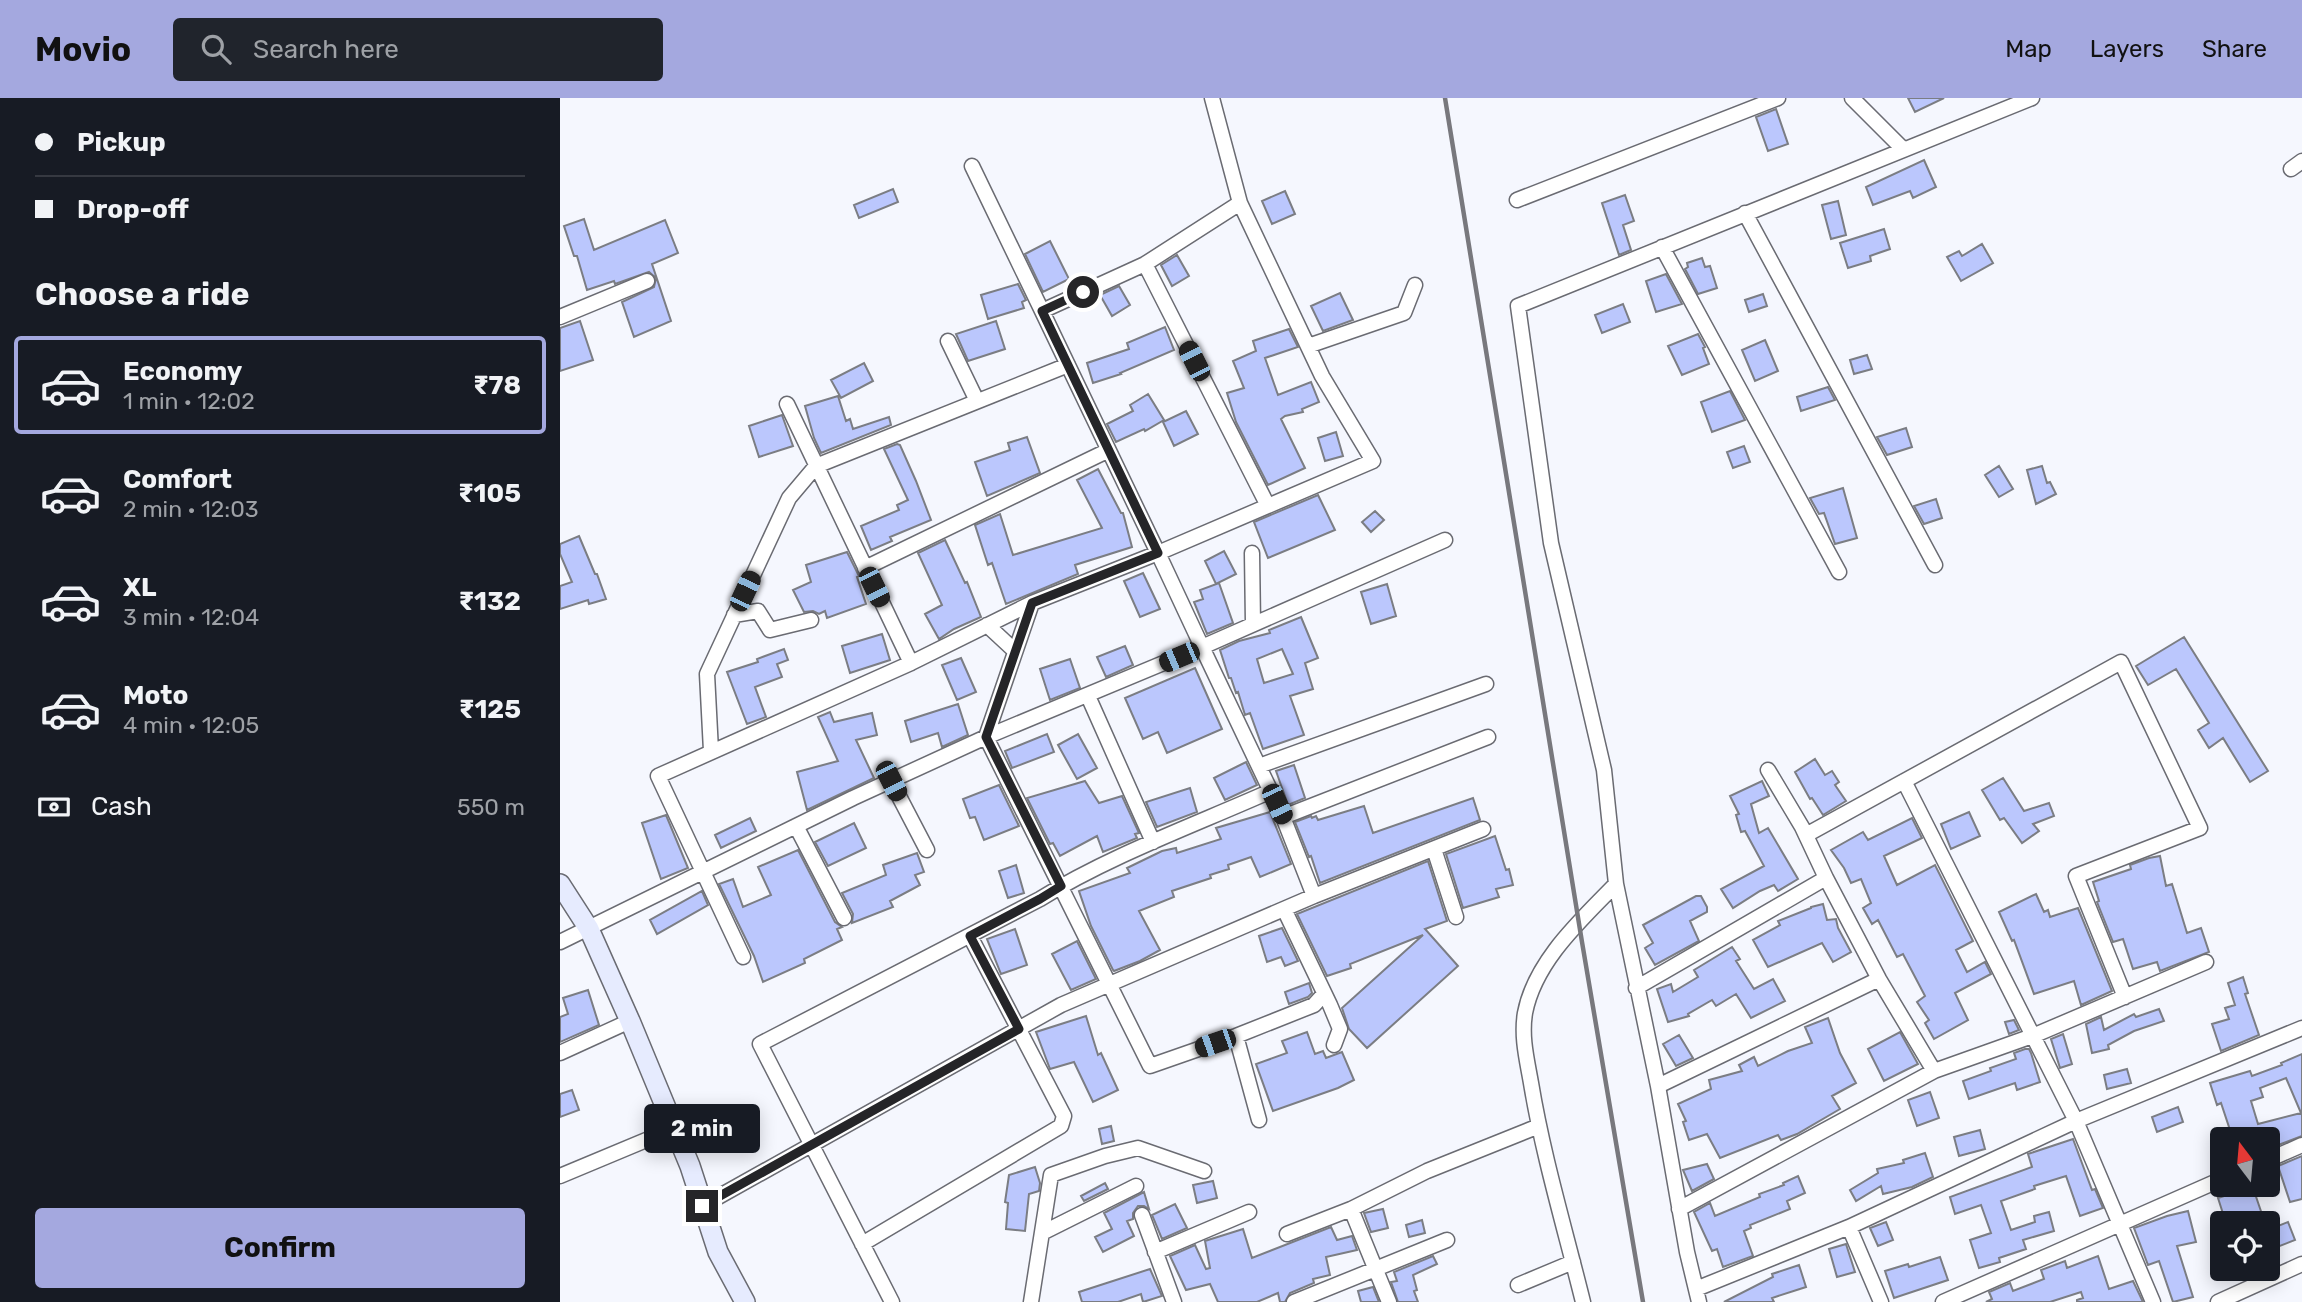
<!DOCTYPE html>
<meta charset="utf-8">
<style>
:root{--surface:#171b24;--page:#20242c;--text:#f1f3f6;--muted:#9ea1a6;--line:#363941;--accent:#a4a8df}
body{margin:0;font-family:Rubik,sans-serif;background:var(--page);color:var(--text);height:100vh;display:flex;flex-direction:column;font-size:26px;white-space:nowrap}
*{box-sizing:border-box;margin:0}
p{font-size:23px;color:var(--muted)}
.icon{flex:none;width:38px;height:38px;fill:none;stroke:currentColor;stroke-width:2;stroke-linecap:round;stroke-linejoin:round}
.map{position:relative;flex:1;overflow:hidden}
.drawer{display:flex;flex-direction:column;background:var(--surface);width:560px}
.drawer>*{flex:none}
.banner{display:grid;align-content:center;height:154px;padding:0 35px;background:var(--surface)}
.needle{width:46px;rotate:344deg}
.buttons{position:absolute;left:1650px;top:1029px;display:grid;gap:14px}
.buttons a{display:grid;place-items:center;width:70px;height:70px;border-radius:7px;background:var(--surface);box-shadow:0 4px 18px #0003;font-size:35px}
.end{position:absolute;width:32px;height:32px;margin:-16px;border:9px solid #252528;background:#fff;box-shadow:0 0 0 4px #fff}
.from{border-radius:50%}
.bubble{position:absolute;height:49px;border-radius:7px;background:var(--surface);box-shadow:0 4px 18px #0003;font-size:23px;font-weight:700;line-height:49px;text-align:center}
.car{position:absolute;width:21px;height:42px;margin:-21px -10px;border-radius:9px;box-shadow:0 0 5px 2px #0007;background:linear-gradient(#222 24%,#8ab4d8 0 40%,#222 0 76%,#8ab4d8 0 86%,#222 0)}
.banner b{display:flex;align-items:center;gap:24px;height:66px;font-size:26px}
.banner b+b{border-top:2px solid var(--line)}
.banner i{width:18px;height:18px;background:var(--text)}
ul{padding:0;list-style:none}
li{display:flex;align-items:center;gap:21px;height:98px;margin:0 14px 10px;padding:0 21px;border:4px solid transparent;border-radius:7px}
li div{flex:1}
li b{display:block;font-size:26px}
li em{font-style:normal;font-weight:700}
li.selected{border-color:var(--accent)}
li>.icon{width:63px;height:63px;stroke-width:1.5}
h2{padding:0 35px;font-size:32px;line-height:84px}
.pay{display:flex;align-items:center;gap:18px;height:77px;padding:0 35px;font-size:26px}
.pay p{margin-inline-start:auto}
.action{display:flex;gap:14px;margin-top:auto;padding:14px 35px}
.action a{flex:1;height:80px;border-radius:7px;background:var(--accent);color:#111;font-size:28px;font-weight:700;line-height:80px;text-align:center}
header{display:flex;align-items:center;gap:42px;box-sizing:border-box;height:98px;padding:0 35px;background:var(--accent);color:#111}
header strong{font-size:33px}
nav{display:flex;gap:38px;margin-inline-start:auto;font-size:24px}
.search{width:490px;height:63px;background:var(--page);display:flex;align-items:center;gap:18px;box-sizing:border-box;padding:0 24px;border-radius:7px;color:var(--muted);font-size:26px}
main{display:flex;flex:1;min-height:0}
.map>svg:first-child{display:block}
</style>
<header>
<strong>Movio</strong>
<div class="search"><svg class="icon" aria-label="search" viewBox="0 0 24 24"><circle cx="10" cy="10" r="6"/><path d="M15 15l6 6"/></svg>Search here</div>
<nav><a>Map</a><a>Layers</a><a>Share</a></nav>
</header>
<main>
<section class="drawer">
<div class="banner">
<b><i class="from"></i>Pickup</b>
<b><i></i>Drop-off</b>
</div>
<h2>Choose a ride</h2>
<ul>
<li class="selected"><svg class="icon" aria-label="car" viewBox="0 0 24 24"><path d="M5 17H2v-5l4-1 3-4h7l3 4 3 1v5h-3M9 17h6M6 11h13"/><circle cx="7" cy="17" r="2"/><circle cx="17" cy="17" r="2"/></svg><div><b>Economy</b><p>1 min · 12:02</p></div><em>₹78</em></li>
<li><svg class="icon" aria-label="car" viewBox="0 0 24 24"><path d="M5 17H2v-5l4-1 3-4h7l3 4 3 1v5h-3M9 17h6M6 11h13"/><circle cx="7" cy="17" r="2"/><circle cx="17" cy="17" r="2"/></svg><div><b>Comfort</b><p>2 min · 12:03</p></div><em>₹105</em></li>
<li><svg class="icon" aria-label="car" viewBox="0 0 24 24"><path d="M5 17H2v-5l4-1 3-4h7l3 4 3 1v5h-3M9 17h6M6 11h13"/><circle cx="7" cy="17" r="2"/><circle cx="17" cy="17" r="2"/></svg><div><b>XL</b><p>3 min · 12:04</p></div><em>₹132</em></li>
<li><svg class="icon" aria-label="car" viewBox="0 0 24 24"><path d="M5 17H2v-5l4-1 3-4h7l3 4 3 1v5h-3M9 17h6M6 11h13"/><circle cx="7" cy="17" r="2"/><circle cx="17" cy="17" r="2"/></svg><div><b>Moto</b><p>4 min · 12:05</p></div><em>₹125</em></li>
</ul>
<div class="pay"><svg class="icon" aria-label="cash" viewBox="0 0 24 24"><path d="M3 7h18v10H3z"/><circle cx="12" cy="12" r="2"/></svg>Cash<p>550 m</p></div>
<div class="action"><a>Confirm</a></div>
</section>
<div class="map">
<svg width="1742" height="1204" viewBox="0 0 1742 1204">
<rect width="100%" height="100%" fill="#f5f7fe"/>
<path fill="#bbc7fd" stroke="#7b7d83" stroke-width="2" fill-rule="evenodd" d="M1348 0H1384L1355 14Z
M1216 11 1228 46 1208 53 1196 19Z
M1364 62 1376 89 1353 100 1350 93 1313 107 1306 89Z
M333 91 338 104 299 120 294 107Z
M725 93 735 116 712 126 702 103Z
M1065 97 1074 123 1063 127 1071 152 1059 157 1042 105Z
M1278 103 1286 137 1271 141 1262 107Z
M24 121 34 152 105 122 118 155 92 166 111 223 74 239 62 204 94 189 96 180 89 174 55 186 54 183 27 192 17 158H14L4 128Z
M1324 131 1330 151 1310 158 1311 163 1288 170 1280 145Z
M490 143 509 181 483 194 465 156Z
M1422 146 1433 165 1401 183 1387 159 1399 153 1402 158Z
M617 157 629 178 612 188 601 167Z
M1142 160 1145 169 1150 168 1157 190 1138 196 1125 171 1128 169 1127 165Z
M1106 176 1122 206 1096 214 1086 183Z
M458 186 466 202 462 204 464 210 428 221 421 197Z
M559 188 570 207 552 218 540 197Z
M780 195 793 222 763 233 751 208Z
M1203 196 1207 208 1189 214 1185 202Z
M1063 206 1070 224 1042 235 1035 217Z
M20 223 33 262 0 273V230Z
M436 223 445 251 408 263 396 236Z
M605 229 614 252 560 275 561 276 533 285 527 265 569 251 567 245Z
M729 231 738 249 705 260 718 297 751 284 759 304 742 311 743 314 725 318 721 321 745 370 708 387 676 324 667 295 684 290 673 263 696 253 693 243Z
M1138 236 1145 249 1143 250 1149 266 1122 277 1108 248Z
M1205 242 1218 273 1195 283 1182 252Z
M1307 257 1312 271 1294 276 1290 262Z
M304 265 313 283 281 300 271 282Z
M1268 289 1275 302 1241 313 1237 299Z
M1170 293 1185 322 1152 334 1141 304Z
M588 296 604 322 585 333 584 331 556 344 547 326 573 313 570 307Z
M278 298 286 323 290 321 293 331 329 319 331 327 261 355 254 340 245 308Z
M626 313 638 336 614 348 603 324Z
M222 317 233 348 199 359 189 328Z
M1346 330 1352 349 1327 357 1317 339Z
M776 334 783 358 765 363 758 340Z
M467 339 480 375 427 398 415 364 450 352 448 345Z
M337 346 340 347 356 383 371 422 330 439 332 443 311 452 301 428 339 412 337 407 348 402 324 351Z
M1184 348 1190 364 1173 370 1167 354Z
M1439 368 1453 391 1439 399 1425 377Z
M1482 368 1487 385 1490 384 1496 396 1476 406 1467 372Z
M538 371 561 415H563L572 449 515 467 518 476 446 506 432 465 428 467 415 427 440 416 453 457 542 430 517 382Z
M1283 390 1297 440 1275 446 1264 415 1259 416 1250 400Z
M758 397 775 432 708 460 694 424Z
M1376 401 1382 420 1364 426 1354 408Z
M815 413 824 422 811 434 802 424Z
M19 438 35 476H37L46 501 29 506 28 502 0 511V488L12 484 0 456V446Z
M385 442 405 485 407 484 421 519 394 531 379 541 365 516 382 507 358 455Z
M664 453 676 476 656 486 645 463Z
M287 454 299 478 297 479 306 506 267 520 265 513 259 516 253 513 244 514 233 492 251 484 246 467Z
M583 475 600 511 580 519 564 483Z
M659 485 673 525 647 536 634 504 643 501 640 492Z
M827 486 836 518 811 526 801 494Z
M741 519 758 560 745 565 753 591 730 598 744 637 703 651 690 615 685 617 678 594 676 595 671 580H669L660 552 679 543 710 535 709 532ZM722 551 733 576 704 585 697 561Z
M322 536 330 562 290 575 282 548Z
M1624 539 1708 673 1690 684 1663 640 1649 650 1638 632 1649 625 1616 571 1588 587 1576 568Z
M565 548 573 567 546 579 537 559Z
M224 551 228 562 217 566 222 579 195 589 206 619 187 626 167 574 198 564 197 561Z
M401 560 416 594 397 602 382 567Z
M510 561 520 590 490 602 480 571Z
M635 570 662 631 607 655 598 634 583 641 565 600Z
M398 606 408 637 382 649 378 635 351 644 345 623Z
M270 614 274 624 312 615 317 637 296 642 314 680 247 712 237 674 278 663 258 619Z
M487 636 494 654 452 670 445 653Z
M518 636 537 670 517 681 498 647Z
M1255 661 1265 677 1272 673 1279 684 1275 687 1286 703 1263 717 1252 700 1250 701 1235 674Z
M686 664 697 687 665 702 654 680Z
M734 667 745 700 728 707 716 673Z
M1443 680 1464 713 1489 705 1494 718 1473 726 1479 733 1462 745 1444 720 1440 722 1422 692Z
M525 683 539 705 562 698 579 735 575 736 577 740 543 754 537 738 500 758 493 745 490 746 467 700Z
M1202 683 1209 698 1191 706 1199 735 1208 730 1238 781 1218 793 1214 787 1200 793 1173 810 1161 791 1204 768 1185 733 1181 734 1176 717 1179 716 1170 698Z
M439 687 459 728 424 742 415 719 410 720 403 701Z
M630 690 637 714 597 729 586 704Z
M913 700 920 722 760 785 751 758 749 759 735 724 751 718 752 720 756 718 758 722 804 708 813 735Z
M710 714 731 766 700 779 691 759 668 767 669 771 650 777 651 780 612 793 614 799 579 813 600 852 580 863 554 873 553 872 531 828 519 793 570 775 567 770 602 753 616 750 617 755 661 741 656 730Z
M1409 714 1420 738 1391 751 1381 726Z
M106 717 128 770 101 781 82 725Z
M190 720 196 733 161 750 155 737Z
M1352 720 1362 740 1324 758 1337 787 1375 767 1413 843 1396 852 1407 874 1425 864 1431 876 1395 895 1408 922 1374 941 1365 925 1369 922 1357 904 1365 898 1343 856 1337 859 1318 822 1312 826 1303 810 1311 805 1301 781 1291 785 1284 770 1271 752 1303 734 1308 742Z
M294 725 306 750 268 768 255 744Z
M935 738 946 772 949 771 953 787 936 791 939 799 903 810 886 756Z
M238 752 275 824 282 829 277 831 282 842 244 861 245 865 203 884 194 858 159 786 173 781 183 809 211 797 198 769Z
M357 755 364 774 355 777 360 787 330 803 333 809 292 825 293 816 282 795 326 777 323 767Z
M1600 758 1606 788 1612 786 1627 835 1641 830 1649 854 1600 873 1597 864 1573 871 1563 841 1553 844 1537 804 1539 803 1533 784 1571 771 1570 767 1589 760Z
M868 763 887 823 865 831 898 868 807 950 789 931 782 910 863 837 790 866 791 870 767 878 737 816Z
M456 767 464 795 448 800 439 773Z
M142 793 148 807 97 836 90 822Z
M1476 796 1484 814 1488 812 1490 819 1518 810 1552 893 1521 907 1514 883 1474 896 1454 842 1452 843 1439 814Z
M1136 798H1141L1147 809V814L1130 823 1139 843 1095 867 1085 850 1093 845 1083 827Z
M1263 806 1267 822 1276 821 1278 830 1291 854 1273 864 1262 845 1208 869 1193 842 1220 827 1218 823 1251 810V809Z
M722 830 738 863 725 868 721 859 707 864 699 838Z
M455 831 467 867 441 876 427 841Z
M517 843 536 881 511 892 492 856Z
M1172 849 1180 861 1176 863 1194 891 1213 881 1225 903 1191 920 1176 896 1156 908 1152 902 1128 916 1129 918 1108 924 1097 891 1111 886 1113 894 1138 879 1134 872Z
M1683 879 1688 895 1685 896 1699 937 1661 953 1652 926 1669 921 1665 910 1675 907 1668 885Z
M749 885 752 895 748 899 729 906 725 894Z
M28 892 39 927 0 944V919L8 916 3 900Z
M1599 911 1604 923 1574 933 1548 947 1549 951 1532 955 1526 926 1541 919 1544 932 1574 916 1576 919Z
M526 918 538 957 541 955 558 992 533 1004 514 964 490 971 476 934Z
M1268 920 1280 955 1296 985 1272 998 1280 1011 1237 1036 1221 1042 1218 1037 1160 1060 1147 1036 1129 1042 1123 1024 1126 1023 1118 1006 1151 991 1149 982 1182 973 1179 967 1194 959 1198 968 1228 953 1252 945 1245 929Z
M1454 922 1459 932 1449 936 1445 924Z
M747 934 755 956 763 953 766 960 782 954 794 982 778 990 713 1013 696 966 727 955 722 943Z
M1340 934 1358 966 1324 983 1308 951Z
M1503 936 1512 966 1500 970 1491 941Z
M1119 937 1133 960 1116 968 1103 946Z
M1465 951H1469L1471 955 1480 984 1457 992 1455 985 1409 1001 1403 983 1431 973 1430 970 1456 961 1454 955Z
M1742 956V1038L1713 1049 1712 1047H1709L1708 1041H1673L1661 1005 1657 1007 1650 985 1690 973 1692 978 1722 967 1721 965ZM1726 980 1741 1015 1698 1026 1691 1003 1703 999 1700 990Z
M1567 971 1571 985 1547 991 1544 977Z
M12 992 19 1012 0 1019V996Z
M1370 994 1379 1020 1357 1028 1348 1002Z
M1618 1009 1623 1024 1597 1034 1592 1019Z
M551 1028 554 1043 542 1046 539 1031Z
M1420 1032 1425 1051 1399 1058 1394 1039Z
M1513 1041 1532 1092 1535 1091 1543 1110 1520 1118 1506 1078 1474 1088 1475 1091 1441 1103 1451 1132 1475 1124 1474 1118 1489 1114 1494 1133 1463 1142 1466 1151 1439 1160 1440 1164 1419 1170 1410 1142 1431 1135 1421 1107 1395 1116 1390 1099 1472 1069 1468 1056Z
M1365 1055 1373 1079 1352 1089 1323 1096 1321 1088 1296 1103 1290 1092 1318 1075 1317 1071 1344 1065 1343 1062Z
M1742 1058V1101L1730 1104 1718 1068Z
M1147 1066 1154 1081 1132 1093 1123 1072Z
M475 1069 480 1085 479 1093 469 1096 465 1133 446 1131 448 1105 445 1104 449 1077Z
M1238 1078 1245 1095 1227 1103 1230 1111 1190 1127 1191 1130 1184 1133 1193 1158 1163 1169 1157 1151 1152 1153 1134 1114 1150 1105 1155 1118 1200 1099 1199 1096 1224 1087 1223 1085Z
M653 1083 657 1100 637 1105 633 1087Z
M545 1085 548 1091 524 1103 521 1098Z
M1674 1087H1692L1705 1125H1666L1658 1100 1677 1094Z
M584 1094 589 1111 584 1108H578L573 1115V1121L567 1123 574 1138 543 1154 535 1139 552 1131 544 1115Z
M615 1106 627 1130 602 1141 592 1117Z
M823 1111 828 1130 811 1134 804 1115Z
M1628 1113 1636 1144 1617 1148 1633 1199 1613 1204 1599 1163 1588 1167 1574 1130 1607 1118Z
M862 1122 865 1135 849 1139 846 1127Z
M1326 1124 1333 1142 1318 1148 1310 1130Z
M1728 1124 1735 1142 1712 1151 1708 1141V1132Z
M771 1129 777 1142 792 1138 797 1152 766 1159 770 1177 753 1181 754 1185 730 1195 725 1204H720L718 1195 697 1204H658L650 1186 626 1192 610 1158 635 1147 646 1171 650 1170 645 1143 648 1142 683 1131 692 1160Z
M1286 1146 1295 1174 1277 1179 1269 1151Z
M873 1158 877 1166 853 1177 857 1192 854 1193 858 1204H838L831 1184 837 1183 834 1174Z
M1538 1158 1549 1191 1573 1183 1583 1204H1517V1202L1523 1200 1521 1194 1490 1204H1426L1432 1201 1429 1194 1450 1185 1453 1193 1484 1181 1481 1172 1505 1163 1507 1170Z
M1380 1159 1388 1182 1334 1200 1325 1173 1348 1166 1349 1169Z
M1239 1167 1246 1189 1212 1200 1214 1204H1164L1213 1179 1212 1176Z
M590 1171 602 1198 583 1204 581 1196 558 1204H522L519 1194Z
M813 1189 819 1204H801L798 1193Z"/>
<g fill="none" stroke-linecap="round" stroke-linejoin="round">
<defs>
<path id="street" d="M652 0 680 105
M1292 0 1343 51
M412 68 482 213
M1731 71 1742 63
M957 102 1218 0
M1185 115 1375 467
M1102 149 1279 474
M585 166 708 408
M0 219 87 183
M388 243 417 303
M748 248 844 215 855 187
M227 306 351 565
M692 455 693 526
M305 470 547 353
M472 505 426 639 590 968 676 938 754 907 764 896
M174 517 198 513 210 532 251 522
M427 527 455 553
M528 598 593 744
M151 653 147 576 229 400 256 368 508 267
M699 668 926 586
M1208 672 1242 729 1266 780
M331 683 367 752
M1344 683 1516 1023 1593 1204
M723 719 928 639
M236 728 284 820
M1246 737 1561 564 1640 730 1516 778 1565 899
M874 751 896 819
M754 798 923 731
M724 811 770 907 780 931 774 947
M0 844 293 700 426 639 642 549 723 719 754 798 501 907 142 1108
M183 859 98 678 351 565 472 505 598 455 482 213 585 166 680 105 762 278 813 363 598 455 642 549 885 442
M1076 890 1266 780 1319 881 1374 973 1475 937 1646 864
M676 938 699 1022
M0 955 70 923
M1098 988 1319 881
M1708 1062 1742 1047
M0 1078 115 1030
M791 1111 829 1204
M1119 1111 1374 973
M582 1117 614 1204
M1289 1129 1321 1204
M482 1135 576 1088
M727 1136 791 1111 867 1073 979 1028
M302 1146 501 1028 504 1018 410 838
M595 1154 689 1114
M958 1187 1013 1164
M1136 1191 1289 1129 1516 1023 1742 930
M332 1204 200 946 480 801C549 758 637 726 711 693
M471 1204 491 1077 545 1058 578 1050 644 1073
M734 1204 887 1142
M1023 1204C1005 1131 983 1058 971 985 967 962 961 939 965 915 975 863 1021 822 1056 786
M1139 1204 1127 1154 1098 988 1056 786 1044 672 991 445 958 208 1472 0
M1383 1204 1662 1081
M1658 1204 1742 1166"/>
<path id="secondary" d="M0 786 29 831 70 923 130 1068 158 1154 185 1204"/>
</defs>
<use href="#street" stroke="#6a6b72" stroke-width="17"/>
<use href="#secondary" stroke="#6a6b72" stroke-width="22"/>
<use href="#street" stroke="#fff" stroke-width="14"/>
<use href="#secondary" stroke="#e6ebfe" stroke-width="19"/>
<path stroke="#78787d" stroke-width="4.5" d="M885 0 1022 844 1083 1204"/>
</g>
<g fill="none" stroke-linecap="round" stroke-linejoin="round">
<path stroke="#252528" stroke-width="9" d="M142 1108 459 931 410 838 480 801 501 788 426 639 472 505 598 455 482 213 523 194"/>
</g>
</svg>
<div class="buttons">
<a><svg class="needle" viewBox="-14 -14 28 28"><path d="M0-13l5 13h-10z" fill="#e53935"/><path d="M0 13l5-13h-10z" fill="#9ea1a6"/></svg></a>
<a><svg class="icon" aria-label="locate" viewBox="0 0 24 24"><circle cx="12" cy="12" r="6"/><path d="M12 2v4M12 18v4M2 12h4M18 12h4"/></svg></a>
</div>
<i class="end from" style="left:523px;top:194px"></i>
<i class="end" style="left:142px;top:1108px"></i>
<div class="bubble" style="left:84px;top:1006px;width:116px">2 min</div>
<i class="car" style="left:634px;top:263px;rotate:333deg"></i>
<i class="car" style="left:314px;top:489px;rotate:154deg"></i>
<i class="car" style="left:185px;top:493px;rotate:25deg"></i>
<i class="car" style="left:619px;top:559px;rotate:247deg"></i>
<i class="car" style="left:331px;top:683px;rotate:153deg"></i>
<i class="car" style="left:717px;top:706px;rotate:155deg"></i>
<i class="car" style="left:655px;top:945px;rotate:251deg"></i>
</div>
</main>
